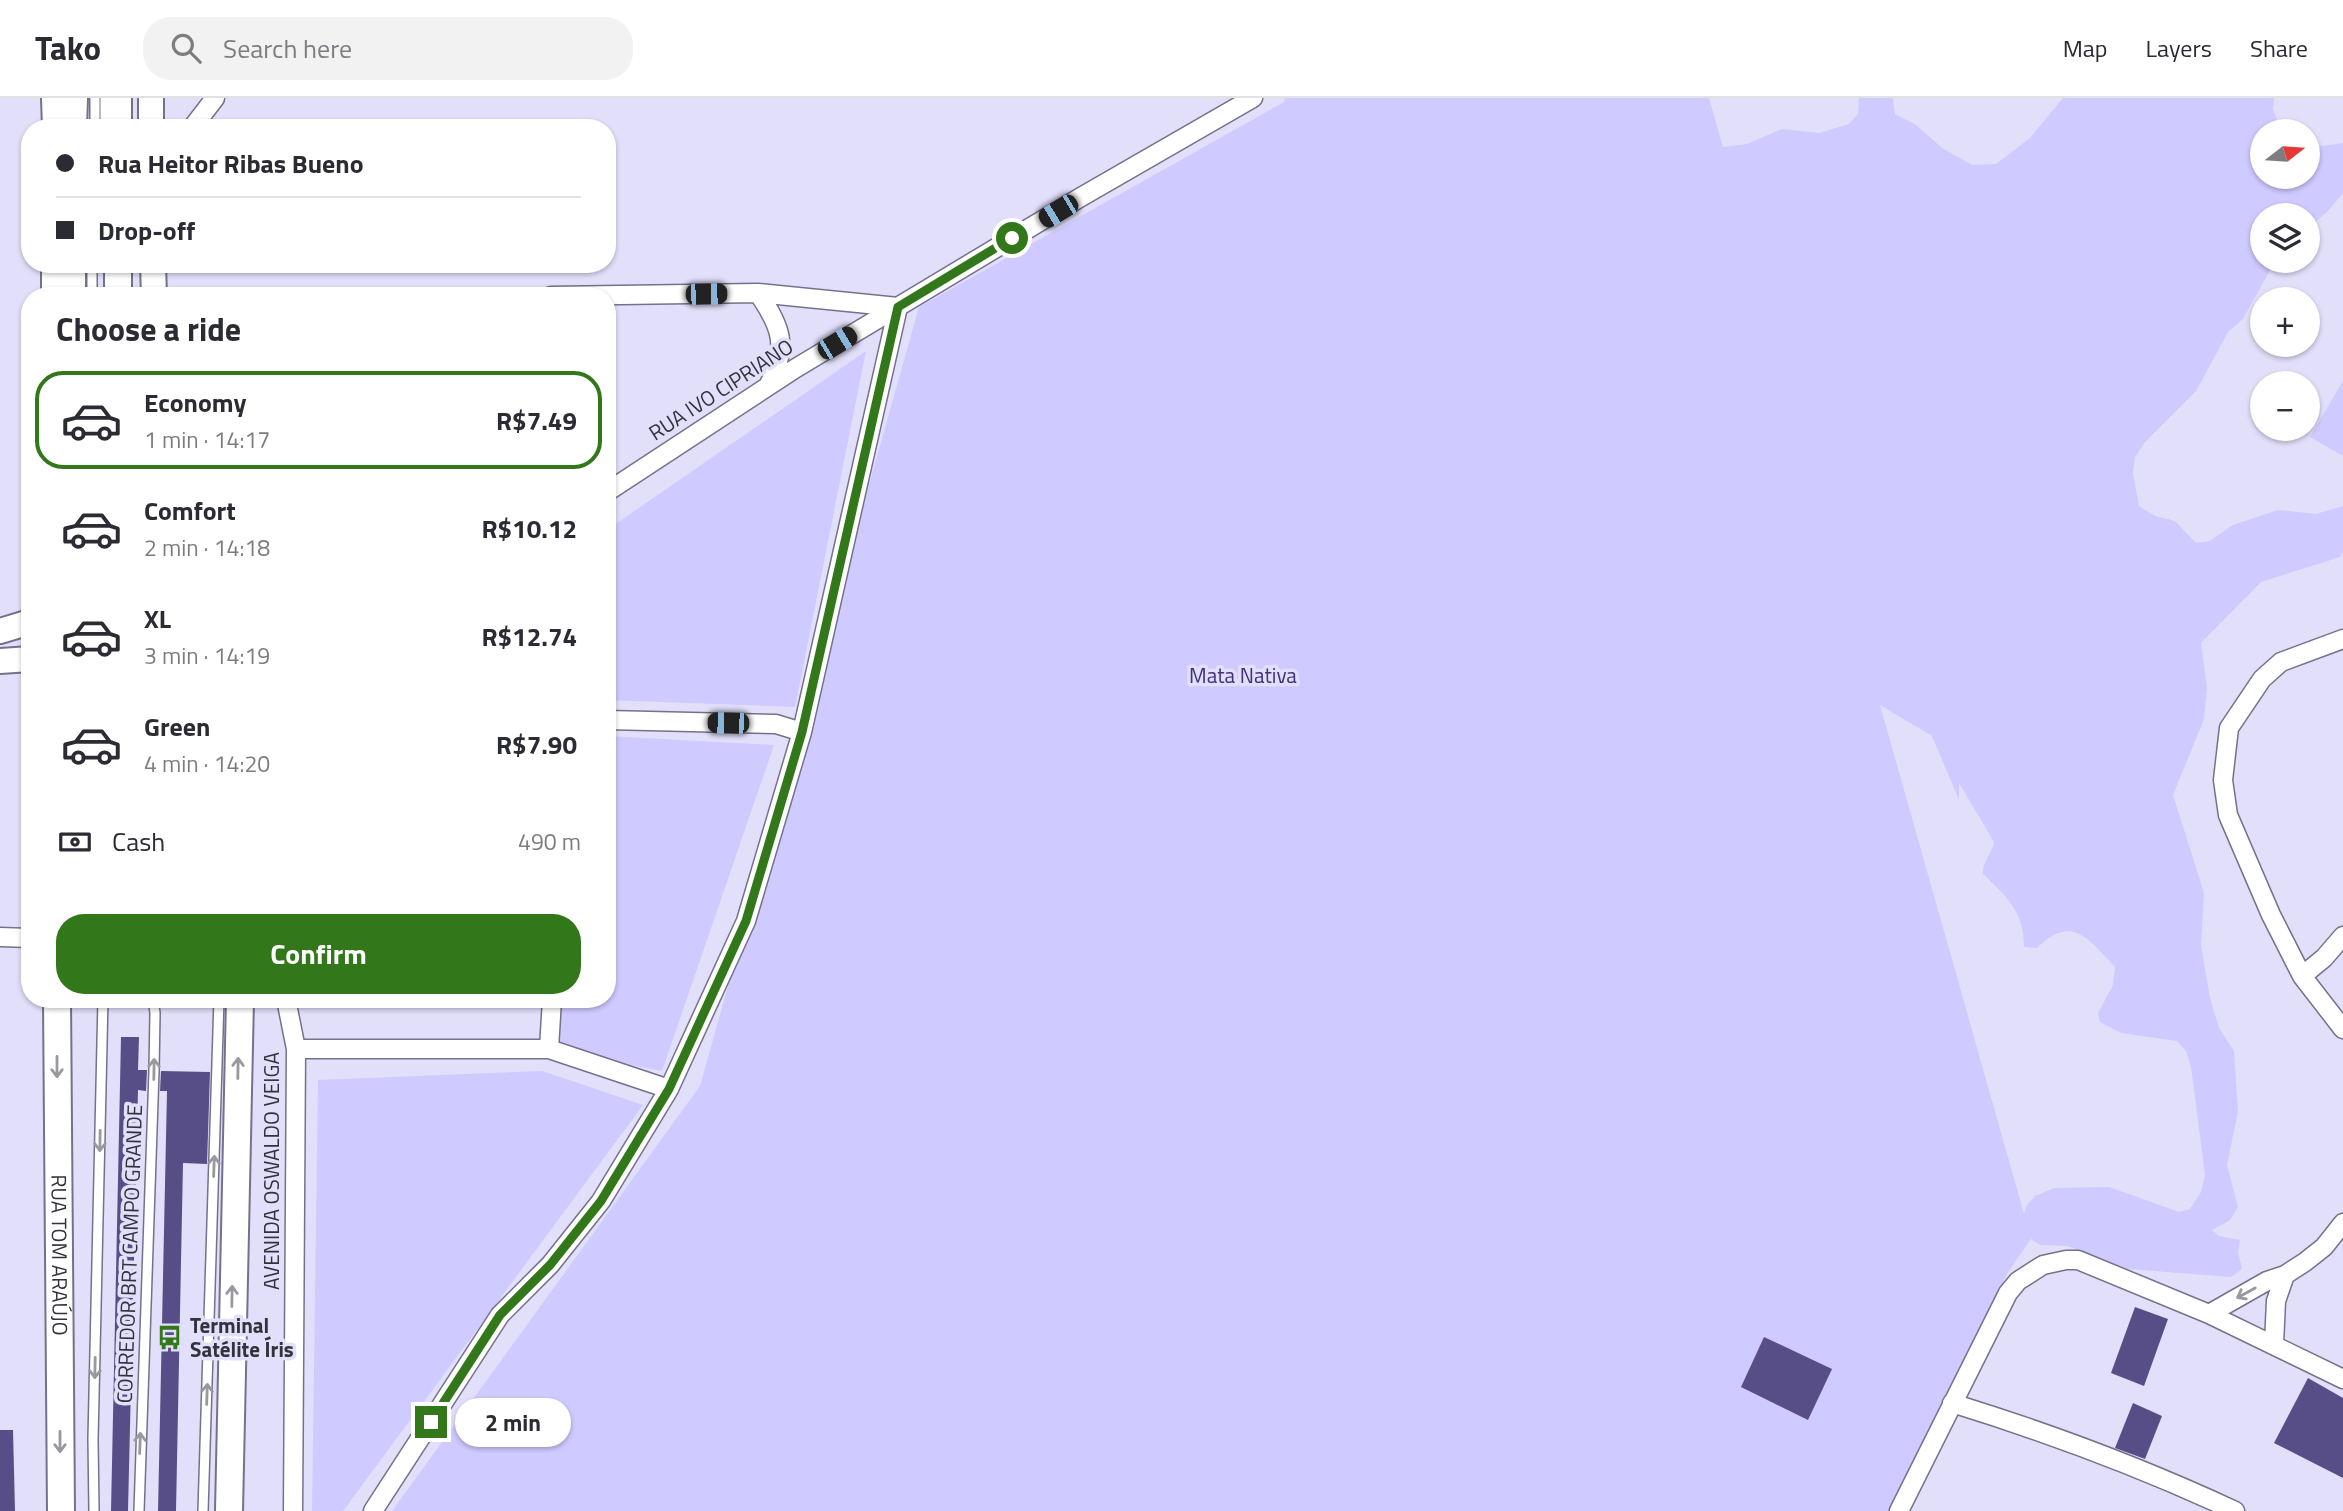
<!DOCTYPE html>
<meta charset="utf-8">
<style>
:root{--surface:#fff;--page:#f2f2f3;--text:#2b2b33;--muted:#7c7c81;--line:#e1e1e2;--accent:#32781a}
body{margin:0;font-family:"Titillium Web",sans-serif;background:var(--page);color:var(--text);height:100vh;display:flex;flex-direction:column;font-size:26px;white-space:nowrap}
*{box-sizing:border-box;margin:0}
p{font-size:23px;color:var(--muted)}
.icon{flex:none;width:38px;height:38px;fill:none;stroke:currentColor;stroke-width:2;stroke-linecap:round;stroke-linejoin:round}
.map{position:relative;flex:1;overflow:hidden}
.details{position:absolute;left:21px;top:189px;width:595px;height:721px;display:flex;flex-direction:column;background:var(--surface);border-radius:28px;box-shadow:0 2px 5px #0004}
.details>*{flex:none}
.hud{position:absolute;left:21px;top:21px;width:595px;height:154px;border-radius:28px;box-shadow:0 2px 5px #0004;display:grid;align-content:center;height:154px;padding:0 35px;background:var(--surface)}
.needle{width:46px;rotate:73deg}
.fabs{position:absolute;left:2250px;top:21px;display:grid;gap:14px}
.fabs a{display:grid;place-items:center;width:70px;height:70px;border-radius:50%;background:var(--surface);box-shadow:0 2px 5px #0004;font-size:35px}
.end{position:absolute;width:32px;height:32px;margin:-16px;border:9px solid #32781a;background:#fff;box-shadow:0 0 0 4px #fff}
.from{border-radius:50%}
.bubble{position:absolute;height:49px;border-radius:24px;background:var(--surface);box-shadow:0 2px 5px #0004;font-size:23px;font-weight:700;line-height:49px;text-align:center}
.car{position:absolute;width:21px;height:42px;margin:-21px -10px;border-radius:9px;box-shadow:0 0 5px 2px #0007;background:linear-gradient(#222 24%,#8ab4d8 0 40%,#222 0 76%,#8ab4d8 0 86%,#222 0)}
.hud b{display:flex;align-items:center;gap:24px;height:66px;font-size:26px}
.hud b+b{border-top:2px solid var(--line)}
.hud i{width:18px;height:18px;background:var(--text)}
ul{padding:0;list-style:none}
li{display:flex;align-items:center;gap:21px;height:98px;margin:0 14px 10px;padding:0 21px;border:4px solid transparent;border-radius:28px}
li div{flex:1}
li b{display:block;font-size:26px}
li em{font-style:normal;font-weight:700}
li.current{border-color:var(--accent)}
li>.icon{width:63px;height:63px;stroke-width:1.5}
h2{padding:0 35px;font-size:32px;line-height:84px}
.pay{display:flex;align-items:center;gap:18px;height:77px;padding:0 35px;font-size:26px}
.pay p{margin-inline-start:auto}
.cta{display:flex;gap:14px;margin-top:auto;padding:14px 35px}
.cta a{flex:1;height:80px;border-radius:28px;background:var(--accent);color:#fff;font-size:28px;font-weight:700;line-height:80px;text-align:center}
header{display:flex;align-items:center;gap:42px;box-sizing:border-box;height:98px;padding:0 35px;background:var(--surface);border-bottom:2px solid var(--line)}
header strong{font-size:33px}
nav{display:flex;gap:38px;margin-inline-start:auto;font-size:24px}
.search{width:490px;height:63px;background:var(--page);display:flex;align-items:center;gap:18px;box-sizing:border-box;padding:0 24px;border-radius:28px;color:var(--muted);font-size:26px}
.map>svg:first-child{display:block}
</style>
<header>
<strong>Tako</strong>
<div class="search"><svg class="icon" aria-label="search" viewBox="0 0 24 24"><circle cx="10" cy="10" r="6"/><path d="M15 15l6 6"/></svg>Search here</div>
<nav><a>Map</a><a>Layers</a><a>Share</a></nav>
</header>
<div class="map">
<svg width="2343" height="1413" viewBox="0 0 2343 1413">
<rect width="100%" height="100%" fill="#e2dffb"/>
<path fill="#cfcaff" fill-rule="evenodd" d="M1285 0H1709L1723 49 1747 46 1782 31 1819 35 1849 26 1858 16 1859 0H1893L1895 16 1916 27 1942 50 1972 67 1996 66 2030 40 2063 0H2274L2273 11 2281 33H2263V79H2308V50L2343 45V95L2327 114 2308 130V117H2263V163H2275L2243 221 2228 234 2196 293 2145 344 2135 359 2133 375 2139 408 2155 418 2175 423 2196 445 2210 443 2233 427 2278 412 2316 416 2343 408V453L2340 459 2261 484 2201 545 2207 590 2204 621 2173 697 2204 795 2201 847 2210 900 2219 930 2234 953 2238 1013 2227 1067 2238 1109 2230 1122 2212 1132 2219 1138 2240 1142 2238 1154 2242 1171 2231 1179 2128 1171 2068 1148 2040 1147 2031 1141 2008 1174 1889 1413H392L700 988 919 209 1284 4ZM1880 607 1932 638 1959 702V685L1994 744C1992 756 1982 764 1983 776 2006 798 2024 813 2024 849L2037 850C2071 815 2089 841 2115 869L2113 887 2098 915 2100 924 2121 935 2177 943 2186 953 2191 969 2205 1077 2201 1094 2190 1111 2179 1114 2109 1089 2054 1090 2035 1098 2027 1107 2024 1116Z
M866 253 795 609 607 602V432Z
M2343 283V358L2310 339Z
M607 638 774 647 662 973 549 951 554 901H607Z
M542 973 643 1007 343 1413H312L318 982Z"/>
<path fill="#574e88" d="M121 939H139L138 972H147L146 993 138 992 128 1413H111Z
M161 973 210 974 207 1066 183 1065 176 1413H158L167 993H160Z
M2135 1209 2168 1221 2144 1288 2111 1275Z
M1764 1239 1832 1271 1808 1322 1741 1289Z
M2308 1280 2343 1300V1380L2274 1345Z
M2133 1305 2162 1318 2145 1361 2115 1350Z
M0 1332H13L15 1413H0Z"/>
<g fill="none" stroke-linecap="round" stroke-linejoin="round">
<defs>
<path id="lane" d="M105 0V21
M95 30V0
M92 198V166
M94 1413 93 1341 103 901
M139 1413 154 973 155 915 153 901
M203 1413 219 901"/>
<path id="street" d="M192 30 215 0
M758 195C781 228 789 249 769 286
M551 198 758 195 898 209
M607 394 796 270 1081 99 1253 0
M2343 541 2281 564 2262 581 2229 630 2223 682 2228 717 2271 817 2302 878 2343 931
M607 622 776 626 802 634
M0 839 30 840
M2302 878 2324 860 2343 838
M286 901 296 951 293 1413
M296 951H549L669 991
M549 951 552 901
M2209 1216 2267 1183 2285 1177 2305 1164 2324 1149 2343 1125
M2274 1246 2276 1203 2285 1177
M1952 1305C2049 1335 2143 1370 2235 1413
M373 1413 500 1217 550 1167 601 1103 669 991 746 823 802 634 898 209
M1899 1413 2008 1195 2018 1183 2043 1167 2066 1162H2078L2209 1216 2343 1281"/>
<path id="secondary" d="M54 0 55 30
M151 30V0
M153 166 154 198
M54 198V166
M0 533 30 524
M0 563 30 561"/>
<g id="primary">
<path d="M118 0V30"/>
<path d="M73 30 74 0"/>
<path d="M118 166V198"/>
<path d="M72 198V166"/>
<path id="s1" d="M57 901 61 1413"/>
<path d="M229 1413 240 901"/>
</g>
</defs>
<use href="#lane" stroke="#74728a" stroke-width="12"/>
<use href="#street" stroke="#74728a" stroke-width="21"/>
<use href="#secondary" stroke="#74728a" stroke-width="28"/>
<use href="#primary" stroke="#74728a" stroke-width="30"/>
<use href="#lane" stroke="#fff" stroke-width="9"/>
<use href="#street" stroke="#fff" stroke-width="18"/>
<use href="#secondary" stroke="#fff" stroke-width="24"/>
<use href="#primary" stroke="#fff" stroke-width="26"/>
</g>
<defs><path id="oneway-shaft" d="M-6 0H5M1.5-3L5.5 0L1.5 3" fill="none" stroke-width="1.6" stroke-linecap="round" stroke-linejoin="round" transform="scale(1.75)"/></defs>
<g stroke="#98989e">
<use href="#oneway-shaft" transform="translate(57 969) rotate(90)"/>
<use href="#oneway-shaft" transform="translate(238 970) rotate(-89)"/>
<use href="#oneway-shaft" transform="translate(154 971) rotate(-89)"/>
<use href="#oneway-shaft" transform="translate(100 1043) rotate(91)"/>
<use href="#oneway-shaft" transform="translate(214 1068) rotate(-88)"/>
<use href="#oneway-shaft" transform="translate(2246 1195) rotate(151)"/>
<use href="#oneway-shaft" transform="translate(232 1198) rotate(-89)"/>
<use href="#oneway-shaft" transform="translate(95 1270) rotate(91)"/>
<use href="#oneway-shaft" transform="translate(207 1296) rotate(-88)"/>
<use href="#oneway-shaft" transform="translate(60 1344) rotate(90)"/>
<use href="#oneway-shaft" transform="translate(140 1345) rotate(-88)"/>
</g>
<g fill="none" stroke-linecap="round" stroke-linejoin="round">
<path stroke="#32781a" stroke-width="9" d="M431 1324 500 1217 550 1167 601 1103 669 991 746 823 802 634 898 209 1012 140"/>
</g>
<defs>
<symbol id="bus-bare" viewBox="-9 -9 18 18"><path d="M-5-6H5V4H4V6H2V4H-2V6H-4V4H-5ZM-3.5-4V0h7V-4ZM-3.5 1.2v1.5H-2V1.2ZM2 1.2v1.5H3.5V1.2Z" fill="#32781a" stroke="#e2dffb" stroke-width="2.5" paint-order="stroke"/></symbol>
</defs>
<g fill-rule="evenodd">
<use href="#bus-bare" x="152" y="1222" width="35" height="35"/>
</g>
<g text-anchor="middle" stroke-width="7" stroke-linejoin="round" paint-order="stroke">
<g font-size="21" fill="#32323c" stroke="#e2dffb">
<text transform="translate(721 292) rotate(-33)" y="7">RUA IVO CIPRIANO</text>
<text transform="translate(272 1073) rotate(-90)" y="7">AVENIDA OSWALDO VEIGA</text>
<text transform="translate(130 1156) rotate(-88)" y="7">CORREDOR BRT CAMPO GRANDE</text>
<text dy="7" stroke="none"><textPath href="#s1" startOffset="256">RUA TOM ARAÚJO</textPath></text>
</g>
<g font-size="21" fill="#41307c" stroke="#e2dffb">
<text x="1243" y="585">Mata Nativa</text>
</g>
<g font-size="21" font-weight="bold" fill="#32323c" stroke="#e2dffb" text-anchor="start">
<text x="190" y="1235">Terminal<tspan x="190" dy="24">Satélite Íris</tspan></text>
</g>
</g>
</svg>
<div class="fabs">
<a><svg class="needle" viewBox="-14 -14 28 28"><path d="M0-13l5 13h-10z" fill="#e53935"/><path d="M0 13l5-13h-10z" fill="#7c7c81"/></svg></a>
<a><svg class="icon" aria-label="layers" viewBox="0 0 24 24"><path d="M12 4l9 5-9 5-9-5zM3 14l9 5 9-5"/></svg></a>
<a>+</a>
<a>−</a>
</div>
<i class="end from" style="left:1012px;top:140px"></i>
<i class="end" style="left:431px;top:1324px"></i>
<div class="bubble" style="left:455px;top:1300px;width:116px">2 min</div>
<i class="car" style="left:1058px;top:113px;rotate:239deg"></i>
<i class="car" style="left:706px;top:196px;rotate:89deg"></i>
<i class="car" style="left:837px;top:245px;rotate:59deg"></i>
<i class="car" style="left:728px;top:625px;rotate:271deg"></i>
<div class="hud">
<b><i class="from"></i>Rua Heitor Ribas Bueno</b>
<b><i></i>Drop-off</b>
</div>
<section class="details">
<h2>Choose a ride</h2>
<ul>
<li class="current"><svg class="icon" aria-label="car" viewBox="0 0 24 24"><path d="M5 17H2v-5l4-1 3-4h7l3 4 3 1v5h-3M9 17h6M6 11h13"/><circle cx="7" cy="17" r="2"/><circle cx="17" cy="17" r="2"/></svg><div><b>Economy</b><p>1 min · 14:17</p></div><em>R$7.49</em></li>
<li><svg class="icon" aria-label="car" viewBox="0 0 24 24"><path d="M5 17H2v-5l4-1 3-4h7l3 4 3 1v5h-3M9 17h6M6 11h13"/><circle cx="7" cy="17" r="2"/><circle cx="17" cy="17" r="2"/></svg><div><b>Comfort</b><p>2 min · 14:18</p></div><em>R$10.12</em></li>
<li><svg class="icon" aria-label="car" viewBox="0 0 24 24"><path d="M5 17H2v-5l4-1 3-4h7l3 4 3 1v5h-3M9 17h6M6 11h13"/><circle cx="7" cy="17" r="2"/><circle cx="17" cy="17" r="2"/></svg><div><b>XL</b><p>3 min · 14:19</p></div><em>R$12.74</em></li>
<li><svg class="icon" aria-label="car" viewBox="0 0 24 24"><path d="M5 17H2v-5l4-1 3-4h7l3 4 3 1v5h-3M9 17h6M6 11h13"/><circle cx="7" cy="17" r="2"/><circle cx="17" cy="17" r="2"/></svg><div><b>Green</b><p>4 min · 14:20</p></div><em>R$7.90</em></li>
</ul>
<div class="pay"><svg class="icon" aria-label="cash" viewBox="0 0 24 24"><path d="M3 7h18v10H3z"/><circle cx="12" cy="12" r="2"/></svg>Cash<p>490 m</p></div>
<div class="cta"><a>Confirm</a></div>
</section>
</div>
